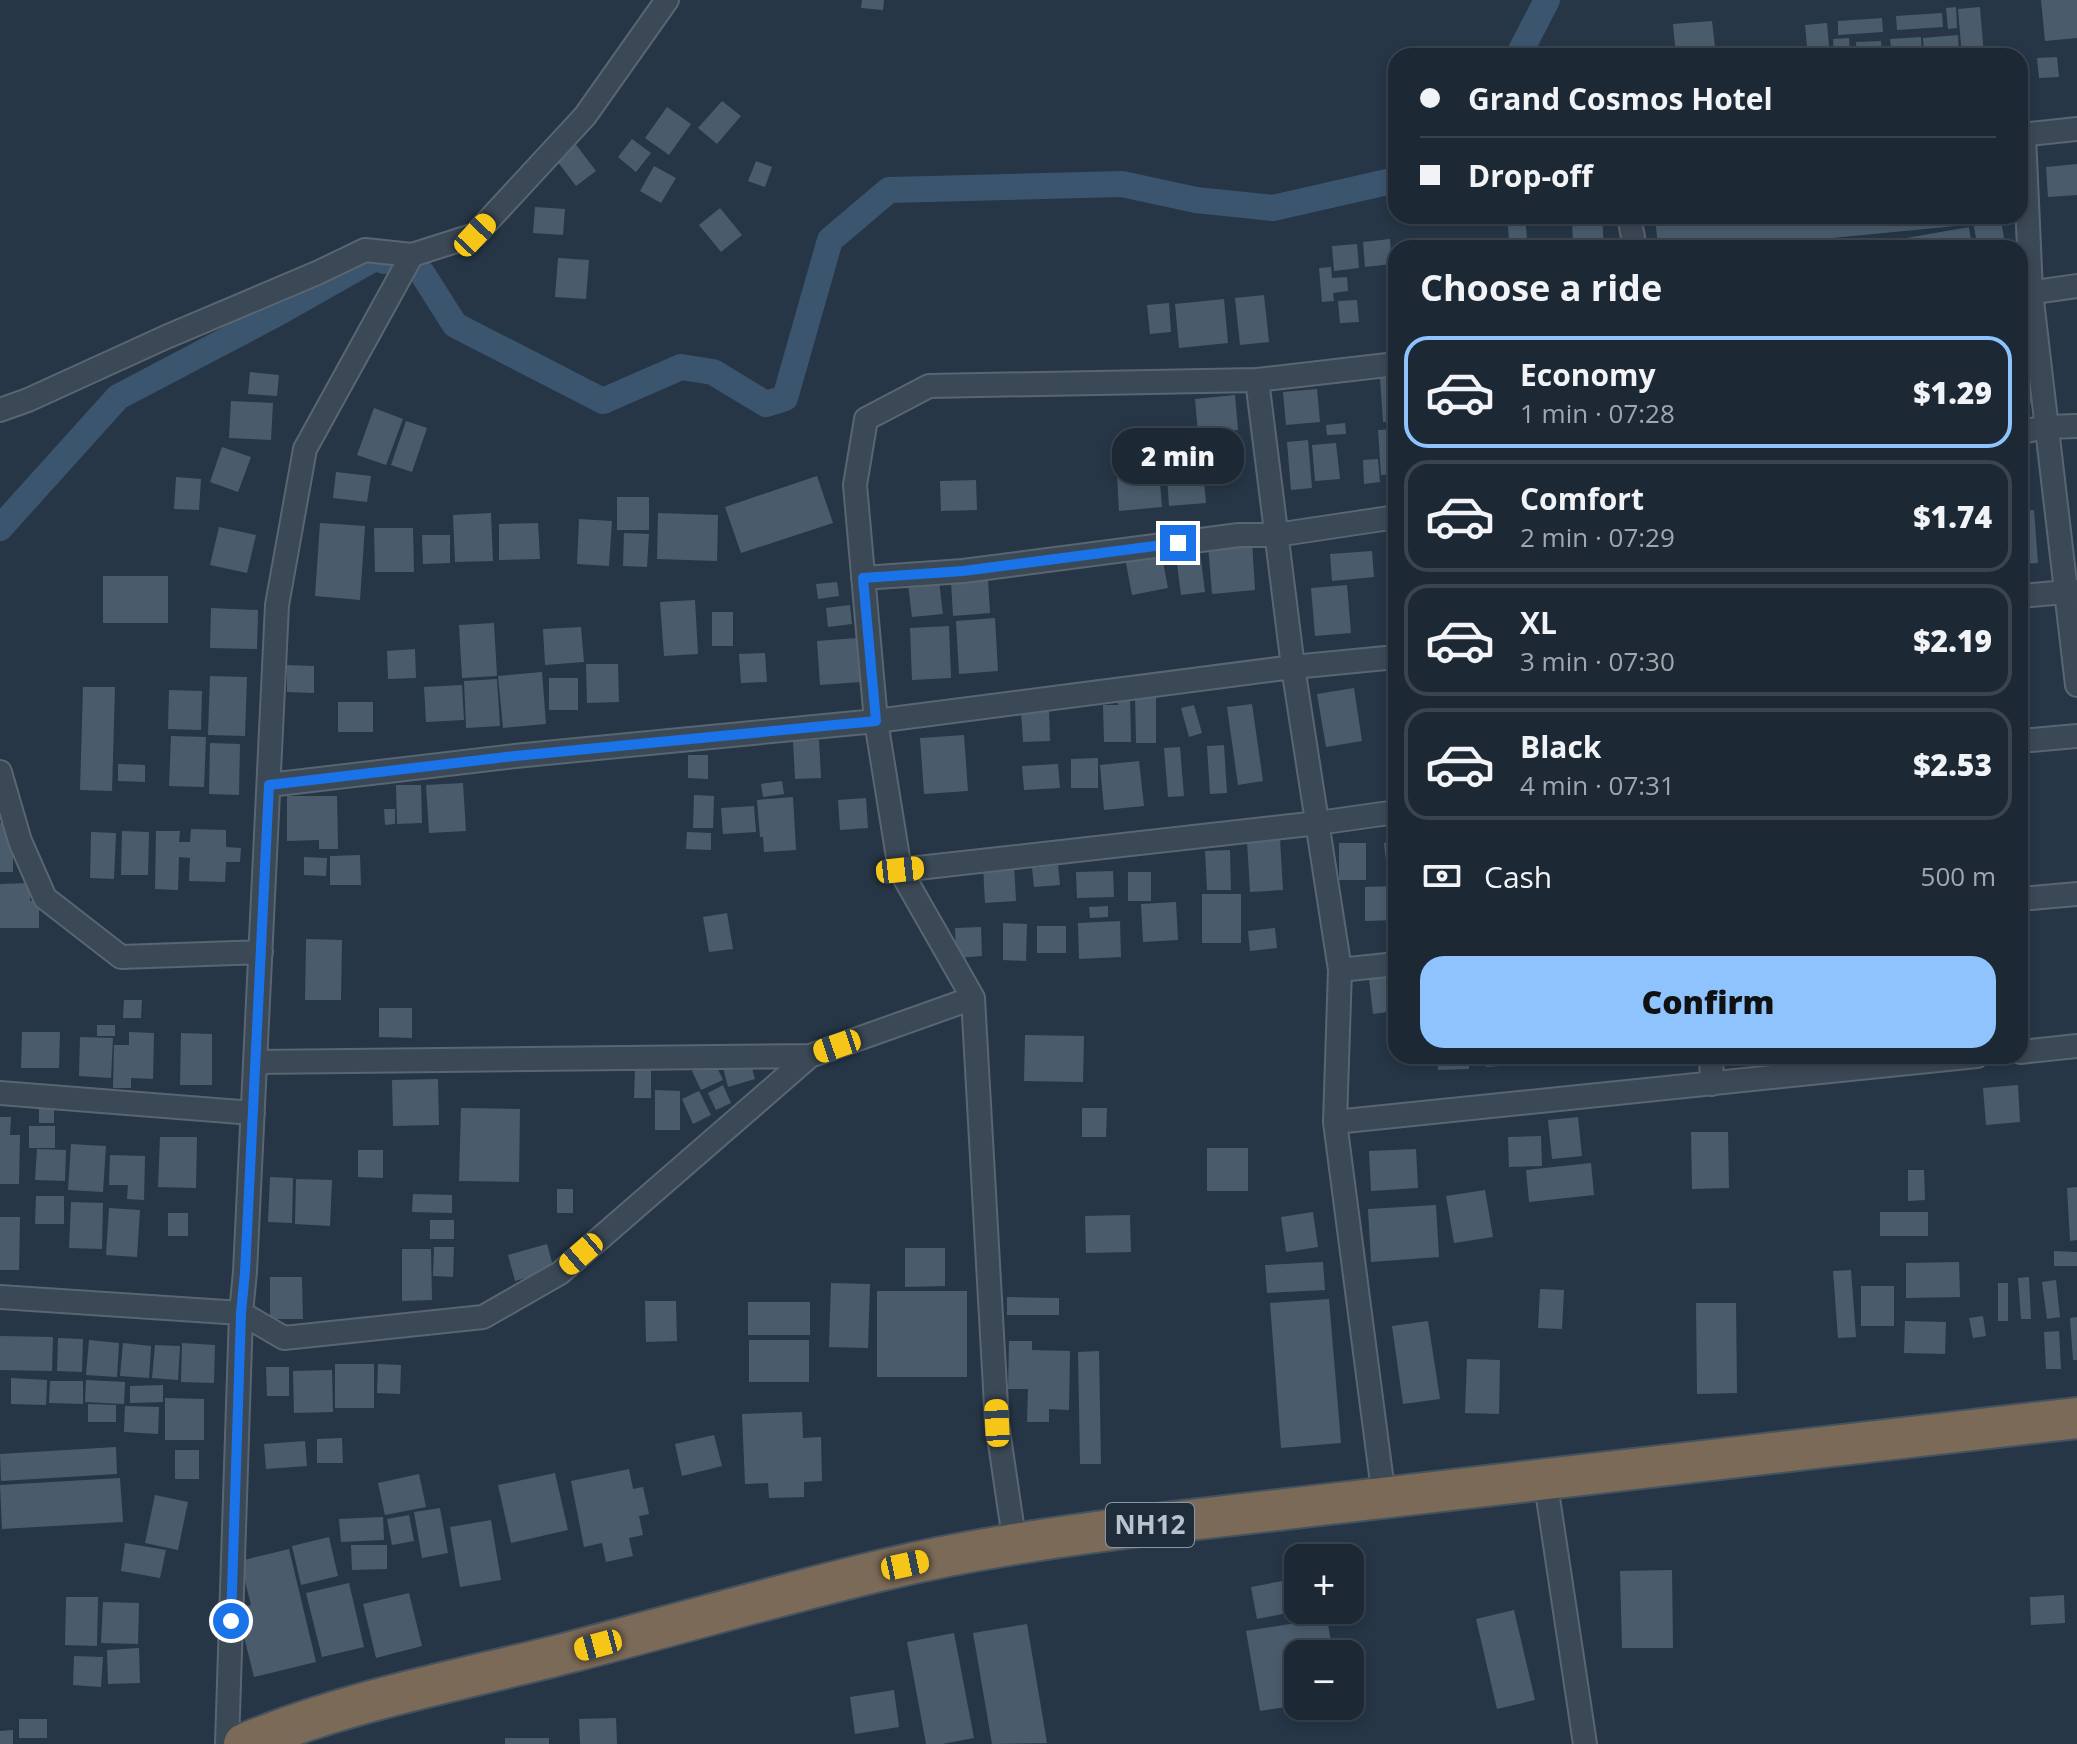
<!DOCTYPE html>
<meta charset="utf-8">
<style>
:root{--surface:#1c2834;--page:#25303c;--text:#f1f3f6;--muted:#a0a6ac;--line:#3a444f;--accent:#8ec3fe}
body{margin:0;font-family:"Open Sans",sans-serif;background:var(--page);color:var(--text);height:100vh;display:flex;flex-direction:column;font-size:30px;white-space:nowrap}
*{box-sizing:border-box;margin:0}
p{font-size:26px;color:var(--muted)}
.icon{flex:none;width:44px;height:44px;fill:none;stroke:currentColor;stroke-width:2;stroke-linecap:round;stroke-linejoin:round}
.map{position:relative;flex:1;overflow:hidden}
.details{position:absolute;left:1388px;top:240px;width:640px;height:824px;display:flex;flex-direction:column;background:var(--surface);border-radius:24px;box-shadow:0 4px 12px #0003,0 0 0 2px var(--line)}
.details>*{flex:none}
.banner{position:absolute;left:1388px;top:48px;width:640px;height:176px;border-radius:24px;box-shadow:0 4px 12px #0003,0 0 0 2px var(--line);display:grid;align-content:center;height:176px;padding:0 32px;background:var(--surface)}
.tools{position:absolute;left:1284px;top:1544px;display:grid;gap:16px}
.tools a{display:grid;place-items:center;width:80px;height:80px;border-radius:16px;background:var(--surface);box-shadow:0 4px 12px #0003,0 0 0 2px var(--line);font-size:40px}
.end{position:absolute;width:36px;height:36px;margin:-18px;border:10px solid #1a73e8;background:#fff;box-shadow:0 0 0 4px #fff}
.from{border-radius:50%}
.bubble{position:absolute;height:56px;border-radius:24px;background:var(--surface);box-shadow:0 4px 12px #0003,0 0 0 2px var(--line);font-size:26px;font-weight:800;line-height:56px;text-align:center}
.car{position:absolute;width:24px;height:48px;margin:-24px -12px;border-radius:10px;box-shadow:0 0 6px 2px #0007;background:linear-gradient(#f5c518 24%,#345 0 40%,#f5c518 0 76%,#345 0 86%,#f5c518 0)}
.banner b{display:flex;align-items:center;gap:28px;height:76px;font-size:30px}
.banner b+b{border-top:2px solid var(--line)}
.banner i{width:20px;height:20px;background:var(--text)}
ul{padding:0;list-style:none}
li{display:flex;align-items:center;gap:24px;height:112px;margin:0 16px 12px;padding:0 16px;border:4px solid var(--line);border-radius:24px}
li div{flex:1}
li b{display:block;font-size:30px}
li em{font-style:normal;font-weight:800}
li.current{border-color:var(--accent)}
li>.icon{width:72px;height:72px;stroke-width:1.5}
h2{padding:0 32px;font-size:36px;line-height:96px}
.pay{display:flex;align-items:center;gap:20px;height:88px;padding:0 32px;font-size:30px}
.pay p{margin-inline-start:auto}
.button{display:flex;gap:16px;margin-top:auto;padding:16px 32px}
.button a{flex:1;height:92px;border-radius:24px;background:var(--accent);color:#111;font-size:32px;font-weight:800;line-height:92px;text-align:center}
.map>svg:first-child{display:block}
</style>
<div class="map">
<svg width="2077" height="1744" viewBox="0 0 2077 1744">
<rect width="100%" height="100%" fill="#263646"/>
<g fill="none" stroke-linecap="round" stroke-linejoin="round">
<path stroke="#3b556f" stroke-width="26" d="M1518 56 1547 0
M422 273 455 325 603 401 681 367 713 372 766 404 785 398 830 240 889 190 1122 184 1196 200 1273 208 1396 180
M0 528 118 397 276 314 375 258 385 261"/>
</g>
<path fill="#4a5c6c" d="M862 0H884L883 10 861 8Z
M2041 0H2077V38L2045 41Z
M1956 7 1957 28 1948 29 1946 8Z
M1980 7 1984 56H1962L1958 9Z
M1942 13 1943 27 1897 30 1896 16Z
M1882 18 1883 32 1838 35V21Z
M1712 21 1716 56H1676L1673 24Z
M1827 23 1830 56H1808L1805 25Z
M1958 35 1959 56H1924L1923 38Z
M1921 37 1922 56H1892L1890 39Z
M1849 38 1850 56H1834L1833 39Z
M1881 41 1882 56H1857L1856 42Z
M2057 57 2059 77 2039 78 2037 58Z
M722 101 741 116 717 144 698 128Z
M667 107 691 124 669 155 645 138Z
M632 139 651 153 636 172 618 157Z
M574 142 596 171 576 186 554 157Z
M756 161 772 167 765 187 748 181Z
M2077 164V195L2048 197 2046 167Z
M654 166 676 178 661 203 640 191Z
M535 207 565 209 563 235 533 233Z
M720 208 742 235 721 252 699 225Z
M1572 216H1602L1604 248H1573Z
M1655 216H1955L1956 226 1730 248H1658Z
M1980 216H2000L2006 248H1978L1972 217Z
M1525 217 1528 248H1510L1507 218Z
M1969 227 1972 248H1896L1895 240Z
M1390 239 1392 264 1365 267 1363 242Z
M1357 244 1359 268 1334 271 1332 246Z
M558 258 589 260 586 299 555 297Z
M1331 267 1332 278 1347 277 1348 291 1333 293 1334 301 1322 302 1319 268Z
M1264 295 1269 342 1240 345 1235 298Z
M1224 299 1228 343 1179 348 1175 304Z
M1357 300 1359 322 1340 323 1338 301Z
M1169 303 1171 332 1150 334 1147 305Z
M2025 367 2032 403 2020 405V368Z
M250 372 279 375 277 396 248 394Z
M1396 377V421L1383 422 1380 378Z
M1317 389 1320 422 1286 425 1283 392Z
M1235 395 1238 430 1198 433 1195 399Z
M231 401 273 403 271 440 229 438Z
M374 408 403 419 386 465 357 455Z
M406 421 427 428 412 472 391 465Z
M1345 423 1346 434 1327 435 1326 425Z
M1396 429V474L1381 475 1378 430Z
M1308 440 1312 488 1291 490 1287 442Z
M1336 443 1340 479 1315 481 1312 445Z
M222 447 251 457 238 492 210 482Z
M1202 458 1206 503 1169 506 1166 461Z
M1378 459 1380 482 1364 484 1363 460Z
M1159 471 1162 507 1119 511 1117 475Z
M336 472 371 476 367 502 333 498Z
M817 476 833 523 741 553 725 507Z
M176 477 201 479 199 510 174 509Z
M976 480 977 510 941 511 940 481Z
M617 497H649V530H617Z
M2034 510 2038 563 2020 564V511Z
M491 513 493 561 455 562 453 515Z
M658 513 718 515 717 561 657 559Z
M579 519 612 521 609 566 577 564Z
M320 523 365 526 360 600 315 596Z
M538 523 540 559 499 560V524Z
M219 527 256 535 247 573 210 565Z
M374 528H413L414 572H375Z
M624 533 649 534 647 567 623 566Z
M422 535H450V563L423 564Z
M1396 540V573L1390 574 1388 541Z
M1252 541 1255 590 1212 594 1208 545Z
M1199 544 1205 592 1181 595 1175 548Z
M1161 551 1168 588 1132 595 1125 558Z
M1372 551 1374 577 1332 581 1330 554Z
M103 576H168V623H103Z
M988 580 990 613 953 616 951 582Z
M939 581 943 614 912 617 908 584Z
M837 582 839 596 818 599 816 584Z
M1347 585 1351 633 1315 636 1311 588Z
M695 600 698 654 664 656 660 602Z
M850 605 852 624 828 627 826 608Z
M211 608 258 610 257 649 210 648Z
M712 612H733V646H712Z
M995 618 998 671 959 674 956 621Z
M494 623 497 676 462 678 459 625Z
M949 626 951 678 912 680 910 628Z
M581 627 584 662 545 665 543 629Z
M857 638 861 682 820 685 817 641Z
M415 649 416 678 388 679 387 651Z
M765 653 767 682 741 683 739 654Z
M586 664H618L619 702 587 703Z
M287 665 314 666V693L287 692Z
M542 672 546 724 503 728 498 676Z
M2020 674H2026L2028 710 2020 711Z
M210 676 247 677 245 736 208 735Z
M549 678H578V710H549Z
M497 679 500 726 466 728 464 681Z
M462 685 464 720 426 722 424 687Z
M83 687H115L112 791 80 790Z
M1354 688 1362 741 1326 747 1317 694Z
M169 690 202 691 201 730 168 729Z
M1117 693H1130L1131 742H1104L1103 705H1118Z
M1135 694H1156V743H1136Z
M338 702H373V732H338Z
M1252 704 1263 781 1238 785 1227 707Z
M1194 705 1202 733 1189 737 1181 708Z
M1049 710 1050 741 1023 742 1021 711Z
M964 735 968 791 924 794 920 738Z
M171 736 206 737 204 787 169 786Z
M819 740 821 778 795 779 793 741Z
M210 743 240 744 239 795 209 794Z
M1224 745 1227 793 1210 794 1207 746Z
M1180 747 1184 796 1168 797 1164 748Z
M688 755H708V779L688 778Z
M1098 758V788H1071V759Z
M1139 761 1144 806 1104 810 1100 765Z
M118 764 145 765V782L118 781Z
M1058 764 1060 788 1024 790 1022 766Z
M782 781 784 794 763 797 761 784Z
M463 783 466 831 429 833 426 785Z
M396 785H421L422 823 397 824Z
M694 795 714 796 713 828H693Z
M287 796H337L338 849H319V840L287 841Z
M793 797 796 850 764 852 763 837H760L757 800Z
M866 798 868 828 840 830 838 800Z
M754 806 756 832 723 834 721 808Z
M384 809H395V824L385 825Z
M0 823H13V872H0Z
M191 829 226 830V847L241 848 240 862H226L225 882 189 881 190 858 179 857 178 890 155 889 156 831H180L179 842H190Z
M122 831 149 832 148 875H121Z
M91 832 116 833 114 879 90 878Z
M687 832 711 833V850L686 849Z
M1280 839 1283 890 1250 892 1247 841Z
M1396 842V868L1387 869 1384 843Z
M1339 843H1366V880H1339Z
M1230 850 1231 890H1207L1205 851Z
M360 855 361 885H330V856Z
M304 857 327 858 326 876 304 875Z
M1014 864 1016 901 985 903 983 866Z
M1058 865 1060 885 1034 887 1032 868Z
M1113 871 1114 897 1077 898 1076 872Z
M1128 872H1151V901H1128Z
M30 883V901H39V928H0V884Z
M1396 886V920L1365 921V887Z
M1202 894H1241V943H1202Z
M1176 902 1178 940 1143 942 1141 904Z
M1108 906V917L1090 918 1089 907Z
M727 913 733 949 709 952 703 917Z
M1120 921 1121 957 1079 959 1078 923Z
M1003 923 1027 924 1026 961 1003 960Z
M1037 926H1066V953H1037Z
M981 927 982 956 956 958 955 928Z
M1275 928 1277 948 1250 951 1248 931Z
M306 939 342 940 341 1000H305Z
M1390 976 1394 1011 1373 1014 1369 979Z
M124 1000H142L141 1018H123Z
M379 1008H412V1038L379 1037Z
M97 1025H115V1036H97Z
M22 1032H60L59 1068H21Z
M129 1032 154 1033 153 1079 131 1078V1088H113L114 1045H129Z
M181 1033 212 1034V1085H180Z
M1025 1035 1084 1036 1083 1082 1024 1081Z
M80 1037 113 1038 111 1078 79 1076Z
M1437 1056H1469V1069L1438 1070Z
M1485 1056H1514L1515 1065 1486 1067Z
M714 1061 723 1080 701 1090 692 1071Z
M750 1061 755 1079 728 1087 723 1068Z
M635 1069H651V1098H634Z
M438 1079 439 1125 393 1126 392 1080Z
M723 1085 731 1103 716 1110 708 1093Z
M2018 1085 2020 1122 1986 1125 1983 1088Z
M655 1090 680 1091V1130H655Z
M699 1091 711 1115 693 1124 682 1099Z
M39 1108 54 1109V1123H39Z
M461 1108 520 1109 519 1182 459 1181Z
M1082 1108H1107L1106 1137H1082Z
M0 1117H11L10 1135H20L19 1184H0Z
M1578 1117 1582 1156 1552 1159 1548 1120Z
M29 1126H55V1148H29Z
M1691 1132H1728L1729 1188 1692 1189Z
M1541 1136 1542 1166 1509 1167 1508 1137Z
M160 1137H197L196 1188 158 1187Z
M71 1144 106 1146 103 1192 68 1190Z
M1207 1148H1248V1191H1207Z
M37 1149 66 1150 65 1181 35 1180Z
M1416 1149 1418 1188 1371 1191 1369 1151Z
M358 1150H383V1178L358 1177Z
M110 1155 145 1156 144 1200 127 1199 128 1185H109Z
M1591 1163 1594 1195 1529 1202 1526 1170Z
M1908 1170H1924L1925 1200 1908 1201Z
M270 1177 293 1178 292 1223 268 1222Z
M296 1179 332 1180 330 1226 295 1224Z
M2077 1187V1240L2070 1241 2067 1188Z
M557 1189H573V1213H557Z
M1485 1190 1493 1237 1454 1243 1446 1196Z
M413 1194 452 1195V1213L412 1212Z
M36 1196H64V1224H35Z
M71 1202 103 1203 102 1249 69 1248Z
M1436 1205 1439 1257 1371 1262 1368 1209Z
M109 1208 140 1210 137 1257 106 1255Z
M1313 1212 1318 1247 1286 1252 1281 1217Z
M1880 1212H1928V1236H1880Z
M168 1213H188V1236H168Z
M1130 1215 1131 1252 1086 1253 1085 1216Z
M0 1217H20L19 1270H0Z
M430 1220H454V1239H430Z
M547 1244 554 1270 515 1281 508 1255Z
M434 1247H454L453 1277 433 1276Z
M905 1248H945V1286L905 1287Z
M402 1249H431L432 1300 402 1301Z
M2054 1251 2077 1252V1266H2054Z
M1323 1262 1325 1290 1267 1293 1265 1265Z
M1959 1262 1960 1297 1906 1298V1263Z
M1851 1270 1856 1337 1838 1338 1833 1271Z
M270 1277H302L303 1319H270Z
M2029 1277 2031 1319H2021L2018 1278Z
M2056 1280 2060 1317 2047 1319 2042 1282Z
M831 1283 870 1284 868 1348 829 1347Z
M1998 1283H2008V1321H1998Z
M1861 1286H1894V1326H1861Z
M1540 1289 1564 1290 1562 1329 1538 1328Z
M877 1291H967V1377H877Z
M1007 1297 1059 1298V1315H1007Z
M1329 1299 1341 1443 1281 1448 1270 1303Z
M645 1301H676L677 1341 646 1342Z
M748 1302H810V1335H748Z
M1696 1303H1736L1737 1393 1697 1394Z
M1983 1316 1986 1336 1973 1338 1969 1318Z
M2077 1317V1360H2073L2070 1318Z
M1428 1321 1440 1399 1403 1404 1392 1326Z
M1905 1321 1946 1322 1945 1354 1904 1353Z
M2059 1331 2061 1369H2046L2044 1332Z
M0 1336 53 1337 52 1371 0 1370Z
M58 1338 83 1339 82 1372 57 1371Z
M89 1340 119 1343 117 1377 86 1375Z
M749 1340H809V1382H749Z
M1009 1341H1032V1350L1070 1351 1069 1410 1049 1409V1422H1027L1028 1389H1008Z
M123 1343 151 1346 149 1378 120 1376Z
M182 1343 215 1345 214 1383 181 1382Z
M155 1345 180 1346 178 1380 152 1378Z
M1099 1351 1101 1464H1080L1078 1352Z
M1467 1359 1500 1360 1499 1414 1465 1413Z
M335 1364H374V1408H335Z
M378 1364 401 1365 400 1394 377 1393Z
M266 1367H289V1396H267Z
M332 1370 333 1412 294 1413 293 1371Z
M11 1378 47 1380 46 1405 11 1404Z
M86 1380 125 1382 124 1404 85 1402Z
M50 1381H83V1404L49 1403Z
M163 1385V1402L130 1403V1386Z
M165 1398 204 1399V1440H165Z
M88 1404 116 1405V1422H88Z
M125 1406 159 1407 158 1434 124 1432Z
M802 1412 803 1438 821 1437 822 1481 804 1482V1497L769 1498 768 1483 745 1484 742 1414Z
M714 1435 722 1466 682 1476 675 1444Z
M342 1438 343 1463H317V1439Z
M305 1441 307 1466 266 1469 264 1444Z
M116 1447 117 1474 1 1481 0 1454Z
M175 1450H199V1479H175Z
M629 1469 633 1489 643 1487 649 1514 639 1516 643 1535 629 1538 633 1556 606 1562 602 1543 584 1547 571 1481Z
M555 1473 568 1530 511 1543 498 1485Z
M419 1474 426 1507 385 1515 378 1483Z
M120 1478 123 1522 2 1529 0 1485Z
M155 1495 188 1502 178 1550 145 1543Z
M440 1508 448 1553 422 1558 414 1512Z
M409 1515 414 1541 392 1545 387 1519Z
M383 1517 384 1540 341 1542 339 1519Z
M491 1520 501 1580 460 1587 450 1527Z
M329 1537 338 1576 301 1585 292 1546Z
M125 1543 166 1550 160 1578 121 1571Z
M351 1545H387V1569L352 1570Z
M289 1549 316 1662 254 1677 237 1608 251 1605 240 1561Z
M1672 1570 1673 1648H1622L1620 1571Z
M1298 1578V1611L1257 1619 1251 1587Z
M349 1583 364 1647 322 1657 306 1593Z
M409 1593 422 1646 376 1658 363 1604Z
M2064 1595 2065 1623 2031 1625 2030 1597Z
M66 1597H98L97 1646 65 1645Z
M103 1602 139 1603 138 1644 101 1643Z
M1514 1610 1535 1700 1497 1709 1476 1619Z
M1327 1618 1333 1654H1298V1705L1260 1711 1246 1631Z
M1027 1624 1047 1743 992 1744 973 1633Z
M954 1633 974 1738 942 1744H926L907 1642Z
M139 1648 140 1683 108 1684 107 1650Z
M74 1656 103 1657 101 1687 73 1685Z
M894 1690 899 1727 855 1734 850 1697Z
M616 1718 617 1744H580L579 1719Z
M19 1719H47V1738H19Z
M13 1730V1744H0V1731Z
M505 1738H549V1744H505Z"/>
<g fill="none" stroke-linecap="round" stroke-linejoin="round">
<defs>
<path id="street" d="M2020 135 2077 129
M2024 135 2031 292 2077 685
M1629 216 1635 248
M2020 294 2077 286
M1257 380 1293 667 1340 970 1335 1122 1384 1498
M0 410 28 400 166 337 317 273 365 250 412 255 475 235 585 116 667 0
M2020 432 2047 427 2077 426
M863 578 963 571 1239 535H1276L1396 517
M2020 596 2077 591
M2020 741 2077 736
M0 772 20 841 45 898 121 957 261 952
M269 785 515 756 876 721 1293 667 1396 657
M900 870 1318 823 1396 812
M2020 899 2077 894
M1340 970 1396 964
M2020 1052 2077 1046
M1711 1056 1712 1084
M255 1062 810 1056 973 998
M0 1093 253 1113
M1335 1122 1977 1056
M0 1297 241 1313 284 1338 483 1317 560 1273 810 1056
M1545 1478 1585 1744
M1015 1545 997 1423 973 998 900 870 876 721 855 485 866 419 929 386 1257 380 1396 364
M227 1744 241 1313 245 1272 277 605 305 449 412 255"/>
<path id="highway" d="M244 1744C349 1700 462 1680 571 1652 675 1625 778 1595 883 1570 975 1548 1070 1535 1164 1523L2077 1418"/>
</defs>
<use href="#street" stroke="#596672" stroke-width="26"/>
<use href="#highway" stroke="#45535f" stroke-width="44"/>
<use href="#street" stroke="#3b4855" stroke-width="22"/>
<use href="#highway" stroke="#7b6a57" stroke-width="40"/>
</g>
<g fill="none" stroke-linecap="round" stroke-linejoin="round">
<path stroke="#1a73e8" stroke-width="10" d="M231 1621 241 1313 245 1272 269 785 515 756 876 721 863 578 963 571 1178 543"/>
</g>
<g text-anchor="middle" stroke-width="6" stroke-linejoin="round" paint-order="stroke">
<rect fill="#1f2d3a" stroke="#8b96a2" stroke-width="2" x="1106" y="1503" width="88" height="44" rx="6"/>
<g font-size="26" font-weight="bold" fill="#b9c3ce">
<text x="1150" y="1534">NH12</text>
</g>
</g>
</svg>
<div class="tools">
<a>+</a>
<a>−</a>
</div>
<i class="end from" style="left:231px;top:1621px"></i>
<i class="end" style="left:1178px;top:543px"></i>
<div class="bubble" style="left:1112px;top:428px;width:132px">2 min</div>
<i class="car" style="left:475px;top:235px;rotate:43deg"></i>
<i class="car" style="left:900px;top:870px;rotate:84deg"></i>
<i class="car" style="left:837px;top:1046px;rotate:251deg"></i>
<i class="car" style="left:581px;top:1254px;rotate:229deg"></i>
<i class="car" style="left:997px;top:1423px;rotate:357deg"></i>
<i class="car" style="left:905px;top:1565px;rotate:78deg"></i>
<i class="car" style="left:598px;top:1645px;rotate:255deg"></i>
<div class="banner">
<b><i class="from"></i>Grand Cosmos Hotel</b>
<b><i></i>Drop-off</b>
</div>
<section class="details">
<h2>Choose a ride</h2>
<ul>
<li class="current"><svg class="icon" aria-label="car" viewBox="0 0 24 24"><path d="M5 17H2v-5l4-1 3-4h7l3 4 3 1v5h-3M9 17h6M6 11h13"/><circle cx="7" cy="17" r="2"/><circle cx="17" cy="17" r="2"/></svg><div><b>Economy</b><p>1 min · 07:28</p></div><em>$1.29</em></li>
<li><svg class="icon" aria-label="car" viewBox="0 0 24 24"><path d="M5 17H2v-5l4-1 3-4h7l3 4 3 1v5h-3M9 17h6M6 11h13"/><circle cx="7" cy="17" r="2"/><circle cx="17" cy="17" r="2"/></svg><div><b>Comfort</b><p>2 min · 07:29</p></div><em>$1.74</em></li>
<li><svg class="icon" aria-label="car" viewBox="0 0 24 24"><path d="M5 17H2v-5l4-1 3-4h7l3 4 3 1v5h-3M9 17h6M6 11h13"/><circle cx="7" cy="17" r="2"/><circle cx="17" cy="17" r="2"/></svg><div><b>XL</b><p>3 min · 07:30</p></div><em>$2.19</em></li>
<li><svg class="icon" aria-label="car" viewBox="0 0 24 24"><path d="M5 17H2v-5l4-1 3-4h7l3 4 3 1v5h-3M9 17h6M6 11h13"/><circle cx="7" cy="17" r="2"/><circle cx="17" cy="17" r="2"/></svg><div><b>Black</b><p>4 min · 07:31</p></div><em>$2.53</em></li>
</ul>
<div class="pay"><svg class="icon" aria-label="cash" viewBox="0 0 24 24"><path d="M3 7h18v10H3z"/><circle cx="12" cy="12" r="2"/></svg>Cash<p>500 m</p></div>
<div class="button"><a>Confirm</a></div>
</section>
</div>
